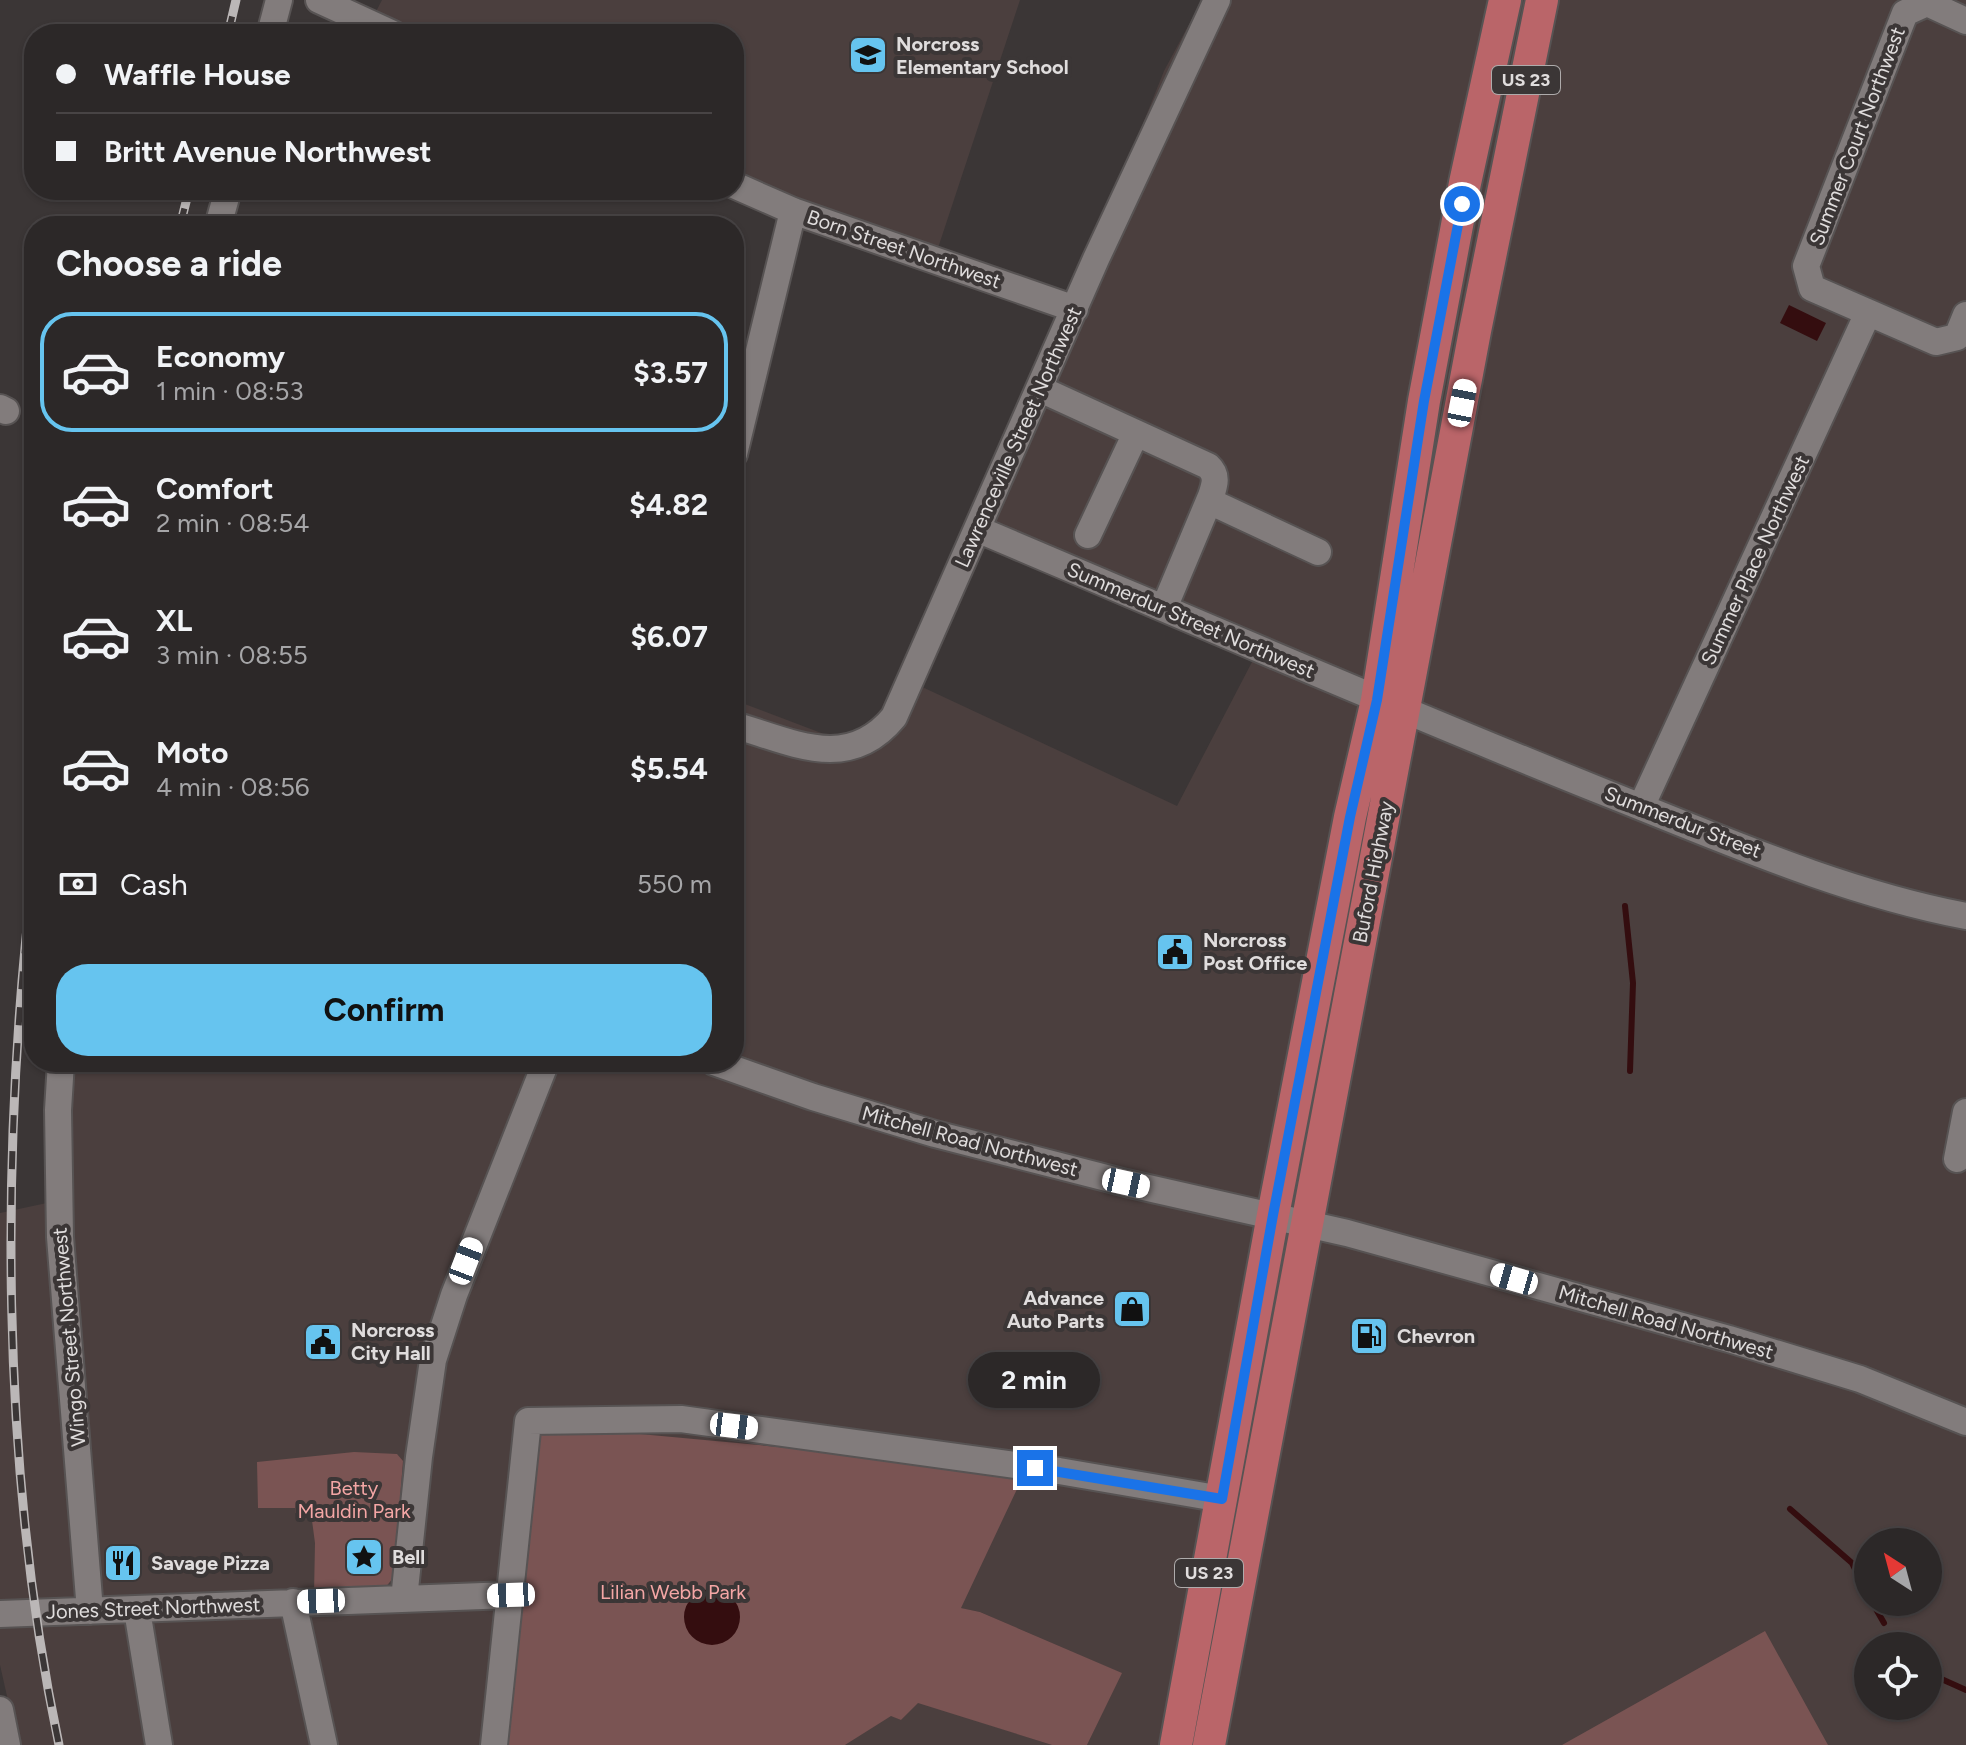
<!DOCTYPE html>
<meta charset="utf-8">
<style>
:root{--surface:#2c2828;--page:#343030;--text:#f1f3f6;--muted:#a6a6a8;--line:#484445;--accent:#66c4ef}
body{margin:0;font-family:Figtree,sans-serif;background:var(--page);color:var(--text);height:100vh;display:flex;flex-direction:column;font-size:30px;white-space:nowrap}
*{box-sizing:border-box;margin:0}
p{font-size:26px;color:var(--muted)}
.icon{flex:none;width:44px;height:44px;fill:none;stroke:currentColor;stroke-width:2;stroke-linecap:round;stroke-linejoin:round}
.map{position:relative;flex:1;overflow:hidden}
.details{position:absolute;left:24px;top:216px;width:720px;height:856px;display:flex;flex-direction:column;background:var(--surface);border-radius:32px;box-shadow:0 2px 6px #0004,0 0 0 2px var(--line)}
.details>*{flex:none}
.hud{position:absolute;left:24px;top:24px;width:720px;height:176px;border-radius:32px;box-shadow:0 2px 6px #0004,0 0 0 2px var(--line);display:grid;align-content:center;height:176px;padding:0 32px;background:var(--surface)}
.needle{width:52px;rotate:324deg}
.fabs{position:absolute;left:1854px;top:1528px;display:grid;gap:16px}
.fabs a{display:grid;place-items:center;width:88px;height:88px;border-radius:50%;background:var(--surface);box-shadow:0 2px 6px #0004,0 0 0 2px var(--line);font-size:40px}
.end{position:absolute;width:36px;height:36px;margin:-18px;border:10px solid #1a73e8;background:#fff;box-shadow:0 0 0 4px #fff}
.from{border-radius:50%}
.bubble{position:absolute;height:56px;border-radius:28px;background:var(--surface);box-shadow:0 2px 6px #0004,0 0 0 2px var(--line);font-size:26px;font-weight:700;line-height:56px;text-align:center}
.car{position:absolute;width:24px;height:48px;margin:-24px -12px;border-radius:10px;box-shadow:0 0 6px 2px #0007;background:linear-gradient(#fff 24%,#345 0 40%,#fff 0 76%,#345 0 86%,#fff 0)}
.hud b{display:flex;align-items:center;gap:28px;height:76px;font-size:30px}
.hud b+b{border-top:2px solid var(--line)}
.hud i{width:20px;height:20px;background:var(--text)}
ul{padding:0;list-style:none}
li{display:flex;align-items:center;gap:24px;height:120px;margin:0 16px 12px;padding:0 16px;border:4px solid transparent;border-radius:32px}
li div{flex:1}
li b{display:block;font-size:30px}
li em{font-style:normal;font-weight:700}
li.on{border-color:var(--accent)}
li>.icon{width:72px;height:72px;stroke-width:1.5}
h2{padding:0 32px;font-size:36px;line-height:96px}
.pay{display:flex;align-items:center;gap:20px;height:88px;padding:0 32px;font-size:30px}
.pay p{margin-inline-start:auto}
.action{display:flex;gap:16px;margin-top:auto;padding:16px 32px}
.action a{flex:1;height:92px;border-radius:32px;background:var(--accent);color:#111;font-size:32px;font-weight:700;line-height:92px;text-align:center}
.map>svg:first-child{display:block}
</style>
<div class="map">
<svg width="1966" height="1745" viewBox="0 0 1966 1745">
<rect width="100%" height="100%" fill="#3b3636"/>
<path fill="#4b3f3e" fill-rule="evenodd" d="M382 0H1020L937 251 734 178V34H396L370 23Z
M1202 0H1966V1745H1087L1121 1673 980 1612 960 1608 1025 1471 501 1745H18L0 1665V1213L61 1200 71 1062H734V700L866 750 903 678 1177 806 1264 639 979 534 1164 71ZM1868 1542H1928V1602H1868ZM1868 1646H1928V1706H1868Z
M918 1702 1052 1745H845L891 1715 901 1720Z"/>
<path fill="#7a5453" d="M532 1424 1026 1470 961 1608 980 1612 1122 1673 1087 1745H1052L918 1703 901 1720 891 1716 845 1745H501Z
M354 1452 397 1454 403 1461 394 1577 384 1589 314 1594 315 1543 311 1513H295V1508H258L257 1462Z
M1765 1631 1828 1745H1562Z"/>
<path fill="#340d0f" d="M1789 305 1826 323 1817 341 1780 323Z
M684 1617a28 28 0 1 1 56 0a28 28 0 1 1-56 0Z"/>
<g fill="none" stroke-linecap="round" stroke-linejoin="round">
<path stroke="#340d0f" stroke-width="6" d="M1625 906 1633 983 1630 1071
M1790 1509 1852 1563 1868 1594
M1872 1602 1884 1623
M1928 1673 1966 1690"/>
<defs>
<path id="minor" d="M319 0 393 34
M1966 21 1927 3 1905 13 1806 266 1812 288 1936 342 1957 337 1966 315
M270 34 279 0
M734 185 793 211 1075 309
M218 226 228 190
M1040 389 1208 466C1218 475 1215 484 1211 496L1164 608
M0 408 6 411
M734 454 793 211
M1209 501 1318 552
M977 529C1185 617 1392 707 1601 791 1720 838 1840 892 1966 916
M1088 535 1136 433
M734 725C792 742 848 773 894 717L1096 259 1217 0
M1641 807 1868 313
M61 1062 58 1110 60 1237 90 1611
M714 1062 813 1097 935 1134 1126 1183 1347 1233 1729 1339 1860 1379 1966 1422
M1957 1159 1966 1112
M404 1599 419 1457 433 1360 454 1295 546 1062
M293 1602 324 1745
M137 1610 159 1745
M0 1614 511 1595
M0 1710 7 1745
M494 1745 528 1421 681 1419 1059 1471 1222 1499"/>
<path id="major" d="M1176 1745 1273 1215 1350 817 1377 700 1424 401 1465 183 1505 0
M1209 1745 1475 331 1542 0"/>
</defs>
<use href="#minor" stroke="#575353" stroke-width="30"/>
<use href="#major" stroke="#575353" stroke-width="36"/>
<use href="#minor" stroke="#827c7c" stroke-width="26"/>
<use href="#major" stroke="#ba6569" stroke-width="32"/>
<defs>
<path id="rail" d="M228 34 236 0
M180 226 189 190
M34 864C0 1147 0 1465 59 1745"/>
</defs>
<use href="#rail" stroke="#bbb7b7" stroke-width="9"/>
<use href="#rail" stroke="#3b3636" stroke-width="6" stroke-dasharray="18" stroke-linecap="butt"/>
</g>
<g fill="none" stroke-linecap="round" stroke-linejoin="round">
<path stroke="#1a73e8" stroke-width="10" d="M1035 1468 1222 1499 1273 1215 1350 817 1377 700 1424 401 1462 204"/>
</g>
<defs>
<symbol id="school-square" viewBox="-11 -11 22 22"><rect x="-9" y="-9" width="18" height="18" rx="4" fill="#66c4ef" stroke="#3b3636"/><path d="M0-5L7-2L0 1L-7-2ZM-4 1L0 2.5L4 1V4Q0 6-4 4Z" fill="#111"/></symbol>
<symbol id="civic-square" viewBox="-11 -11 22 22"><rect x="-9" y="-9" width="18" height="18" rx="4" fill="#66c4ef" stroke="#3b3636"/><path d="M-.6-6.5H3V-4.5H.6V-3L4-1V1h2V6H-6V1h2V-1L-.6-3ZM-1.2 2.5V6h2.4V2.5Z" fill="#111"/></symbol>
<symbol id="shop-square" viewBox="-11 -11 22 22"><rect x="-9" y="-9" width="18" height="18" rx="4" fill="#66c4ef" stroke="#3b3636"/><path d="M-5-2.5h2.3a2.7 3.5 0 0 1 5.4 0H5L5.5 6h-11ZM-1.5-2.5h3a1.5 2.3 0 0 0-3 0Z" fill="#111"/></symbol>
<symbol id="fuel-square" viewBox="-11 -11 22 22"><rect x="-9" y="-9" width="18" height="18" rx="4" fill="#66c4ef" stroke="#3b3636"/><path d="M-5.5-6h7V0h2V4h1.3V-2.5L3-4.5l.8-.8L6-3V5H2.5V1h-1V6h-7ZM-4.2-4.7v3.2H.2V-4.7Z" fill="#111"/></symbol>
<symbol id="sight-square" viewBox="-11 -11 22 22"><rect x="-9" y="-9" width="18" height="18" rx="4" fill="#66c4ef" stroke="#3b3636"/><path d="M0-6L1.8-2.2L6-1.7L2.9 1.2L3.7 5.4L0 3.3L-3.7 5.4L-2.9 1.2L-6-1.7L-1.8-2.2Z" fill="#111"/></symbol>
<symbol id="restaurant-square" viewBox="-11 -11 22 22"><rect x="-9" y="-9" width="18" height="18" rx="4" fill="#66c4ef" stroke="#3b3636"/><path d="M-5-6h1v4h1v-4h1v4h1v-4h1v5L-1.5 .5V6h-2V.5L-5-1ZM5-6V6H3V1.5H1.5Q1.5-4 5-6Z" fill="#111"/></symbol>
</defs>
<g fill-rule="evenodd">
<use href="#school-square" x="846" y="33" width="44" height="44"/>
<use href="#civic-square" x="1153" y="930" width="44" height="44"/>
<use href="#shop-square" x="1110" y="1287" width="44" height="44"/>
<use href="#fuel-square" x="1347" y="1314" width="44" height="44"/>
<use href="#civic-square" x="301" y="1320" width="44" height="44"/>
<use href="#sight-square" x="342" y="1535" width="44" height="44"/>
<use href="#restaurant-square" x="101" y="1541" width="44" height="44"/>
</g>
<g text-anchor="middle" stroke-width="8" stroke-linejoin="round" paint-order="stroke">
<g fill="#3b3636" stroke="#aeabab" stroke-width="2">
<rect x="1492" y="66" width="68" height="28" rx="6"/>
<rect x="1175" y="1559" width="68" height="28" rx="6"/>
</g>
<g font-size="18" font-weight="bold" fill="#e0dddd">
<text x="1526" y="86">US 23</text>
<text x="1209" y="1579">US 23</text>
</g>
<g font-size="20" font-weight="bold" fill="#e0dddd" stroke="#3b3636" text-anchor="start">
<text x="896" y="51">Norcross<tspan x="896" dy="23">Elementary School</tspan></text>
<text x="1203" y="947">Norcross<tspan x="1203" dy="23">Post Office</tspan></text>
<text x="1104" y="1305" text-anchor="end">Advance<tspan x="1104" dy="23">Auto Parts</tspan></text>
<text x="351" y="1337">Norcross<tspan x="351" dy="23">City Hall</tspan></text>
<text x="1397" y="1343">Chevron</text>
<text x="392" y="1564">Bell</text>
<text x="151" y="1570">Savage Pizza</text>
</g>
<g font-size="20" fill="#e0dddd" stroke="#3b3636">
<text transform="translate(1857 136) rotate(-69)" y="7">Summer Court Northwest</text>
<text transform="translate(904 249) rotate(19)" y="7">Born Street Northwest</text>
<text transform="translate(1018 437) rotate(-66)" y="7">Lawrenceville Street Northwest</text>
<text transform="translate(1755 560) rotate(-65)" y="7">Summer Place Northwest</text>
<text transform="translate(1191 620) rotate(23)" y="7">Summerdur Street Northwest</text>
<text transform="translate(1683 822) rotate(21)" y="7">Summerdur Street</text>
<text transform="translate(1373 872) rotate(-79)" y="7">Buford Highway</text>
<text transform="translate(970 1141) rotate(15)" y="7">Mitchell Road Northwest</text>
<text transform="translate(1666 1322) rotate(16)" y="7">Mitchell Road Northwest</text>
<text transform="translate(69 1337) rotate(-95)" y="7">Wingo Street Northwest</text>
<text transform="translate(153 1608) rotate(-2)" y="7">Jones Street Northwest</text>
</g>
<g font-size="20" fill="#f4a6a5" stroke="#3b3636">
<text x="354" y="1495">Betty<tspan x="354" dy="23">Mauldin Park</tspan></text>
<text x="673" y="1599">Lilian Webb Park</text>
</g>
</g>
</svg>
<div class="fabs">
<a><svg class="needle" viewBox="-14 -14 28 28"><path d="M0-13l5 13h-10z" fill="#e53935"/><path d="M0 13l5-13h-10z" fill="#a6a6a8"/></svg></a>
<a><svg class="icon" aria-label="locate" viewBox="0 0 24 24"><circle cx="12" cy="12" r="6"/><path d="M12 2v4M12 18v4M2 12h4M18 12h4"/></svg></a>
</div>
<i class="end from" style="left:1462px;top:204px"></i>
<i class="end" style="left:1035px;top:1468px"></i>
<div class="bubble" style="left:968px;top:1352px;width:132px">2 min</div>
<i class="car" style="left:1462px;top:403px;rotate:11deg"></i>
<i class="car" style="left:1126px;top:1183px;rotate:102deg"></i>
<i class="car" style="left:466px;top:1261px;rotate:21deg"></i>
<i class="car" style="left:1514px;top:1279px;rotate:286deg"></i>
<i class="car" style="left:734px;top:1426px;rotate:97deg"></i>
<i class="car" style="left:511px;top:1595px;rotate:268deg"></i>
<i class="car" style="left:321px;top:1601px;rotate:268deg"></i>
<div class="hud">
<b><i class="from"></i>Waffle House</b>
<b><i></i>Britt Avenue Northwest</b>
</div>
<section class="details">
<h2>Choose a ride</h2>
<ul>
<li class="on"><svg class="icon" aria-label="car" viewBox="0 0 24 24"><path d="M5 17H2v-5l4-1 3-4h7l3 4 3 1v5h-3M9 17h6M6 11h13"/><circle cx="7" cy="17" r="2"/><circle cx="17" cy="17" r="2"/></svg><div><b>Economy</b><p>1 min · 08:53</p></div><em>$3.57</em></li>
<li><svg class="icon" aria-label="car" viewBox="0 0 24 24"><path d="M5 17H2v-5l4-1 3-4h7l3 4 3 1v5h-3M9 17h6M6 11h13"/><circle cx="7" cy="17" r="2"/><circle cx="17" cy="17" r="2"/></svg><div><b>Comfort</b><p>2 min · 08:54</p></div><em>$4.82</em></li>
<li><svg class="icon" aria-label="car" viewBox="0 0 24 24"><path d="M5 17H2v-5l4-1 3-4h7l3 4 3 1v5h-3M9 17h6M6 11h13"/><circle cx="7" cy="17" r="2"/><circle cx="17" cy="17" r="2"/></svg><div><b>XL</b><p>3 min · 08:55</p></div><em>$6.07</em></li>
<li><svg class="icon" aria-label="car" viewBox="0 0 24 24"><path d="M5 17H2v-5l4-1 3-4h7l3 4 3 1v5h-3M9 17h6M6 11h13"/><circle cx="7" cy="17" r="2"/><circle cx="17" cy="17" r="2"/></svg><div><b>Moto</b><p>4 min · 08:56</p></div><em>$5.54</em></li>
</ul>
<div class="pay"><svg class="icon" aria-label="cash" viewBox="0 0 24 24"><path d="M3 7h18v10H3z"/><circle cx="12" cy="12" r="2"/></svg>Cash<p>550 m</p></div>
<div class="action"><a>Confirm</a></div>
</section>
</div>
